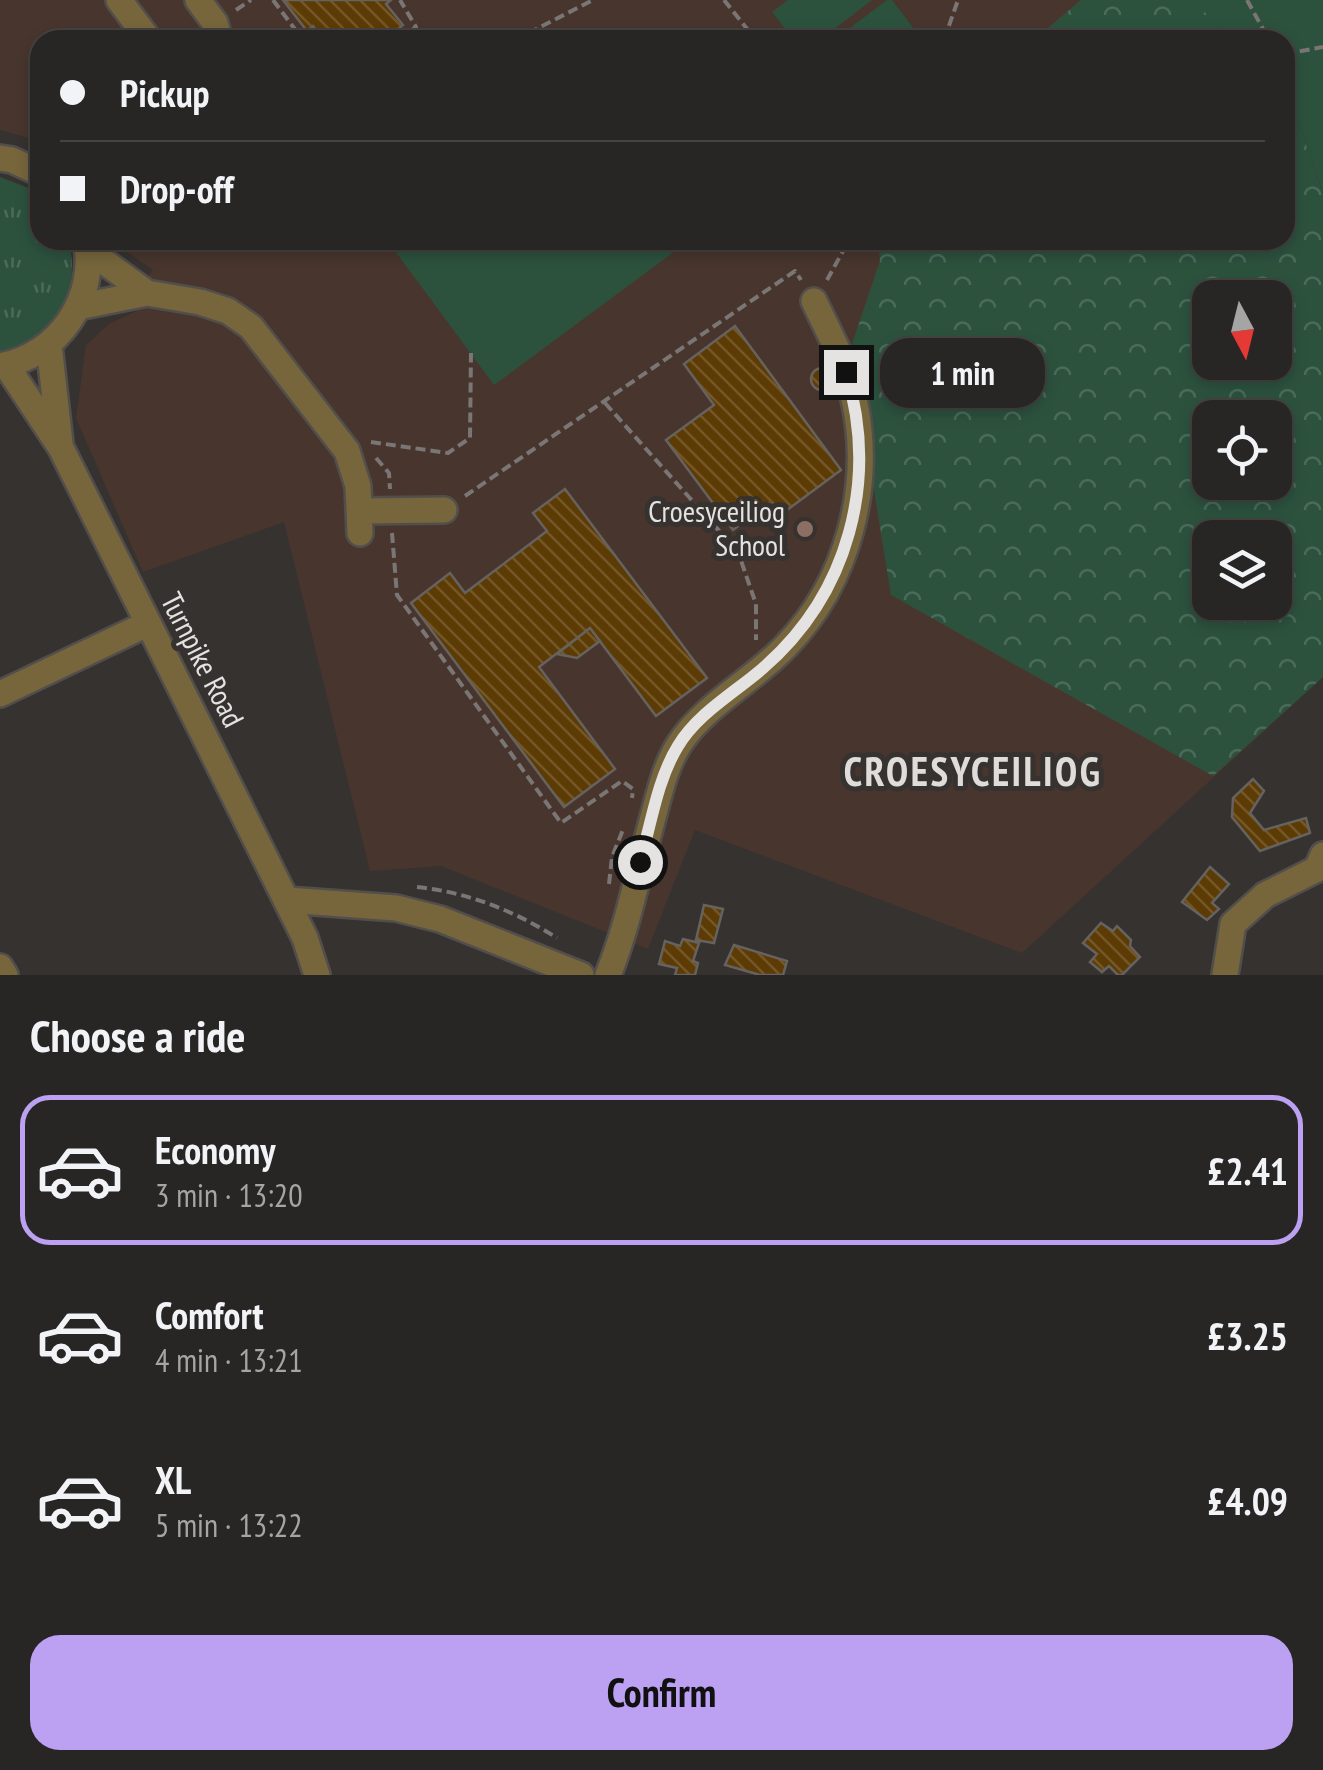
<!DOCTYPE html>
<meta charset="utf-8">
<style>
:root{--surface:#282624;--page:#343231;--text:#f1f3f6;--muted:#a5a5a6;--line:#444341;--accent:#bca0f2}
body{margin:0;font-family:"PT Sans Narrow",sans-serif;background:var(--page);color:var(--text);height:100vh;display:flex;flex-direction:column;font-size:38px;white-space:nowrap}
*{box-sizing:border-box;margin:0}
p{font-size:32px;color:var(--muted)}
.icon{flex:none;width:55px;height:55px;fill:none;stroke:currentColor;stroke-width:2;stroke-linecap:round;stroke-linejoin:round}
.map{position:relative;height:975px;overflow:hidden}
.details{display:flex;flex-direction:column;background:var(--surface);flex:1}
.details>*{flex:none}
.banner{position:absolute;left:30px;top:30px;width:1265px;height:220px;border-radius:30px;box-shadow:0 5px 15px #0003,0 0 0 2px var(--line);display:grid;align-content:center;height:220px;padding:0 30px;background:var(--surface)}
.needle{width:65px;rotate:173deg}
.controls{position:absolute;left:1192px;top:280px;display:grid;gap:20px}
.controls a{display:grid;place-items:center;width:100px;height:100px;border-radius:20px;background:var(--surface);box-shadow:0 5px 15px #0003,0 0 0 2px var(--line);font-size:50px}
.end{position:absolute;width:45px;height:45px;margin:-22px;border:12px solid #e5e3e2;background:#111;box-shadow:0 0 0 5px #111}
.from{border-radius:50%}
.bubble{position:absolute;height:70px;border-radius:30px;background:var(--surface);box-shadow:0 5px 15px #0003,0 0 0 2px var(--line);font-size:32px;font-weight:600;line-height:70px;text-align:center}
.banner b{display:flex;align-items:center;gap:35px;height:95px;font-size:38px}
.banner b+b{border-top:2px solid var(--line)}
.banner i{width:25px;height:25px;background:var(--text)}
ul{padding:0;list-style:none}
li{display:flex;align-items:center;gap:30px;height:150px;margin:0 20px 15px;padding:0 10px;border:5px solid transparent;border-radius:30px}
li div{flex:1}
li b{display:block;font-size:38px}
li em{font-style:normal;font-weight:600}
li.selected{border-color:var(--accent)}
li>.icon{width:90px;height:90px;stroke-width:1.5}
h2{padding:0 30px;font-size:45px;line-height:120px}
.action{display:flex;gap:20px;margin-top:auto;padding:20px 30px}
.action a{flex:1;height:115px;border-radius:30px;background:var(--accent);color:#111;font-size:40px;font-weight:600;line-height:115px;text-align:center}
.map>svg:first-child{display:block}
</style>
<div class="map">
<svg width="1323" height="975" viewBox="0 0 1323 975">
<defs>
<pattern id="grass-tufts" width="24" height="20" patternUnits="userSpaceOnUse" patternTransform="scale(2.5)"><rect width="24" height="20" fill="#2c523e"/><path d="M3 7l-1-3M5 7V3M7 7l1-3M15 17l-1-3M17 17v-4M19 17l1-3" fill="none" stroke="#4a6b5a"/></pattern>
<pattern id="forest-crowns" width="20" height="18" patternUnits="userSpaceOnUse" patternTransform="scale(2.5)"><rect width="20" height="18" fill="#2c523e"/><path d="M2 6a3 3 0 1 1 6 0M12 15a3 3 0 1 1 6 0" fill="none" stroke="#4a6b5a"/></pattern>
<pattern id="building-back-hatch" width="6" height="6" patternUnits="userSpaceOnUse" patternTransform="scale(2.5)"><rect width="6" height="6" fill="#5d3b04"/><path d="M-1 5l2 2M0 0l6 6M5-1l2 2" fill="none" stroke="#745728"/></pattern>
</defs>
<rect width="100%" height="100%" fill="#363230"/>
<path fill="#48362e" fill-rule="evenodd" d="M0 0H1195L1231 40H40V141L0 130Z
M1323 193V677L1022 953 695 830 648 949 441 866 370 871 284 522 143 572 76 418 86 345 109 324 137 311 145 279 153 270 110 240H1285ZM1210 298H1275V362H1210ZM1210 418H1275V482H1210ZM1210 538H1275V602H1210Z"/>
<path fill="url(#grass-tufts)" d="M0 177 31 189 40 197V240H69C81 302 56 334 0 357Z"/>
<path fill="url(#forest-crowns)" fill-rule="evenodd" d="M1081 0H1195L1230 40H1034Z
M1285 102 1296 115 1323 193V677L1213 776 891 595 851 347 880 261 878 240H1285ZM1210 298H1275V362H1210ZM1210 418H1275V482H1210ZM1210 538H1275V602H1210Z"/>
<path fill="#2c523e" d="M788 0H872L820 40H794L772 12Z
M887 0H892L921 38 834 40Z
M1194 0H1323V193L1296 115 1285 102V40H1230Z
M387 240H690L494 385Z"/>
<path fill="url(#building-back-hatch)" stroke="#65625f" stroke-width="2.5" d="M283 0H391L386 4 403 25 385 40H323L313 26 307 31Z
M735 326 841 470 779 516 769 503 733 530 666 440 714 405 684 364Z
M811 379a11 11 0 1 1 22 0a11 11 0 1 1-22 0Z
M565 489 707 678 656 716 590 628 539 667 615 769 564 807 411 603 450 573 465 593 547 531 533 513Z
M590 628 600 641 577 658 557 654Z
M1253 779 1264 791 1250 813 1264 830 1306 818 1310 833 1260 851 1232 817 1233 798Z
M1210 867 1229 884 1212 903 1219 909 1207 920 1182 902Z
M704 905 723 909 714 943 696 940Z
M1101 923 1113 931 1117 926 1131 940 1130 946 1140 957 1122 975H1118L1109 966 1102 972 1090 962 1097 954 1083 943Z
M683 939 699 943 693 961 698 963 695 975H675L677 968 659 964 665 941 680 946Z
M734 945 787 961 783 975H760L725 965Z"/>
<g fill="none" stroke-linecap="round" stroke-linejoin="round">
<defs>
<path id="minor" d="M119 0 149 40
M198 0 215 23 218 34 215 40
M0 158 12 160 40 173
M88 250 147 293
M78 307 147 293 200 302 228 311 251 327 347 451 358 486 360 533
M49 345 60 443
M6 365 61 448 305 938 317 975
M0 366C58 356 98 298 86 240
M359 511 444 510
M0 694 147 624
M287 900 396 908 440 919 581 975
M0 967 5 975
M608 975C628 926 638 872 652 821 659 795 665 766 680 743 706 704 754 680 786 646 848 582 873 486 854 399 847 365 829 333 814 301
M1225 975 1233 924 1265 895 1317 869 1323 855"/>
</defs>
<use href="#minor" stroke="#524e4c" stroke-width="30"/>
<path stroke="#797675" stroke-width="4" stroke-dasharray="10 5" stroke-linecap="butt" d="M273 0 303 40
M724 0 756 40
M1247 0 1269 40
M236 10 251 0
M398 40 416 27 400 0
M515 40 593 0
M944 40 958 0
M1285 54 1323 47
M827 280 849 240
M605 403 738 552 756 604V640
M371 442 448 453 470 438 471 353
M376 458 389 473 390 489
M465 496 795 271 801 280
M392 533 397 595 561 823 622 781 633 789 632 798
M609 884 612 857 624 827
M417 887C467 892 515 911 557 938"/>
<use href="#minor" stroke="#77663c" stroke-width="25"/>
</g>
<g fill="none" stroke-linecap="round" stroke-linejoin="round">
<path stroke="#e5e3e2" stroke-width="12" d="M640 862C651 825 657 780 678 746 697 714 734 693 762 669 849 594 879 480 846 372"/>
</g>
<circle fill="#8d6e63" stroke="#363230" stroke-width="4" cx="805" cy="529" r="10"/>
<g text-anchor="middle" stroke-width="10" stroke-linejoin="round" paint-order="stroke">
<g font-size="30" fill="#e5e3e2" stroke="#363230" text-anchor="end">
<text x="785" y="522">Croesyceiliog<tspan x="785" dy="34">School</tspan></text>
</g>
<g font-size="30" fill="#e5e3e2" stroke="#363230">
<text transform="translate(202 660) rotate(63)" y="10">Turnpike Road</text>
</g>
<g font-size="40" font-weight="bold" letter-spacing="2.5" fill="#e0dcd9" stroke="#363230">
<text x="973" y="786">CROESYCEILIOG</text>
</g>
</g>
</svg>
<div class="controls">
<a><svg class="needle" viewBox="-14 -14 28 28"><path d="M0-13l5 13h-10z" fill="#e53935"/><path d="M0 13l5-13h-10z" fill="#a5a5a6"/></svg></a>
<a><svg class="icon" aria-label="locate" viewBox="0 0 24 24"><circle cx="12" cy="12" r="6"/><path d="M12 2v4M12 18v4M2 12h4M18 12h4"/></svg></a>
<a><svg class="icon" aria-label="layers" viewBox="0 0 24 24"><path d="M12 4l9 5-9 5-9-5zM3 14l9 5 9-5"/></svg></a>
</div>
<i class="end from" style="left:640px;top:862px"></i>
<i class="end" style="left:846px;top:372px"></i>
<div class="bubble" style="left:880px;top:338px;width:165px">1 min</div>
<div class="banner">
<b><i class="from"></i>Pickup</b>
<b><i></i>Drop-off</b>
</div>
</div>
<section class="details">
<h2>Choose a ride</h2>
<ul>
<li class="selected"><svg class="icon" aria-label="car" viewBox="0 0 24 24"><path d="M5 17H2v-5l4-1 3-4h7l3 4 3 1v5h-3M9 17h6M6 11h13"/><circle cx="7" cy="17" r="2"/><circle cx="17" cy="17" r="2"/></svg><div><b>Economy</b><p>3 min · 13:20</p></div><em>£2.41</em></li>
<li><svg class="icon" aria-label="car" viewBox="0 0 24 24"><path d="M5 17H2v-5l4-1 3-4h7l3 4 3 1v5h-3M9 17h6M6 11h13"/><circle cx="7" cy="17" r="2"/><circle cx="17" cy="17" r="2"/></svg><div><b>Comfort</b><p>4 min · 13:21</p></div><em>£3.25</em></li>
<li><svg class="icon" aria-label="car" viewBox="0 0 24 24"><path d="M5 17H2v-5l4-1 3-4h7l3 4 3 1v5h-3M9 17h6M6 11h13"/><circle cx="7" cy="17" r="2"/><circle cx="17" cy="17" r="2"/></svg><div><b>XL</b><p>5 min · 13:22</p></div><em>£4.09</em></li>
</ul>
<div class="action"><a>Confirm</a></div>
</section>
